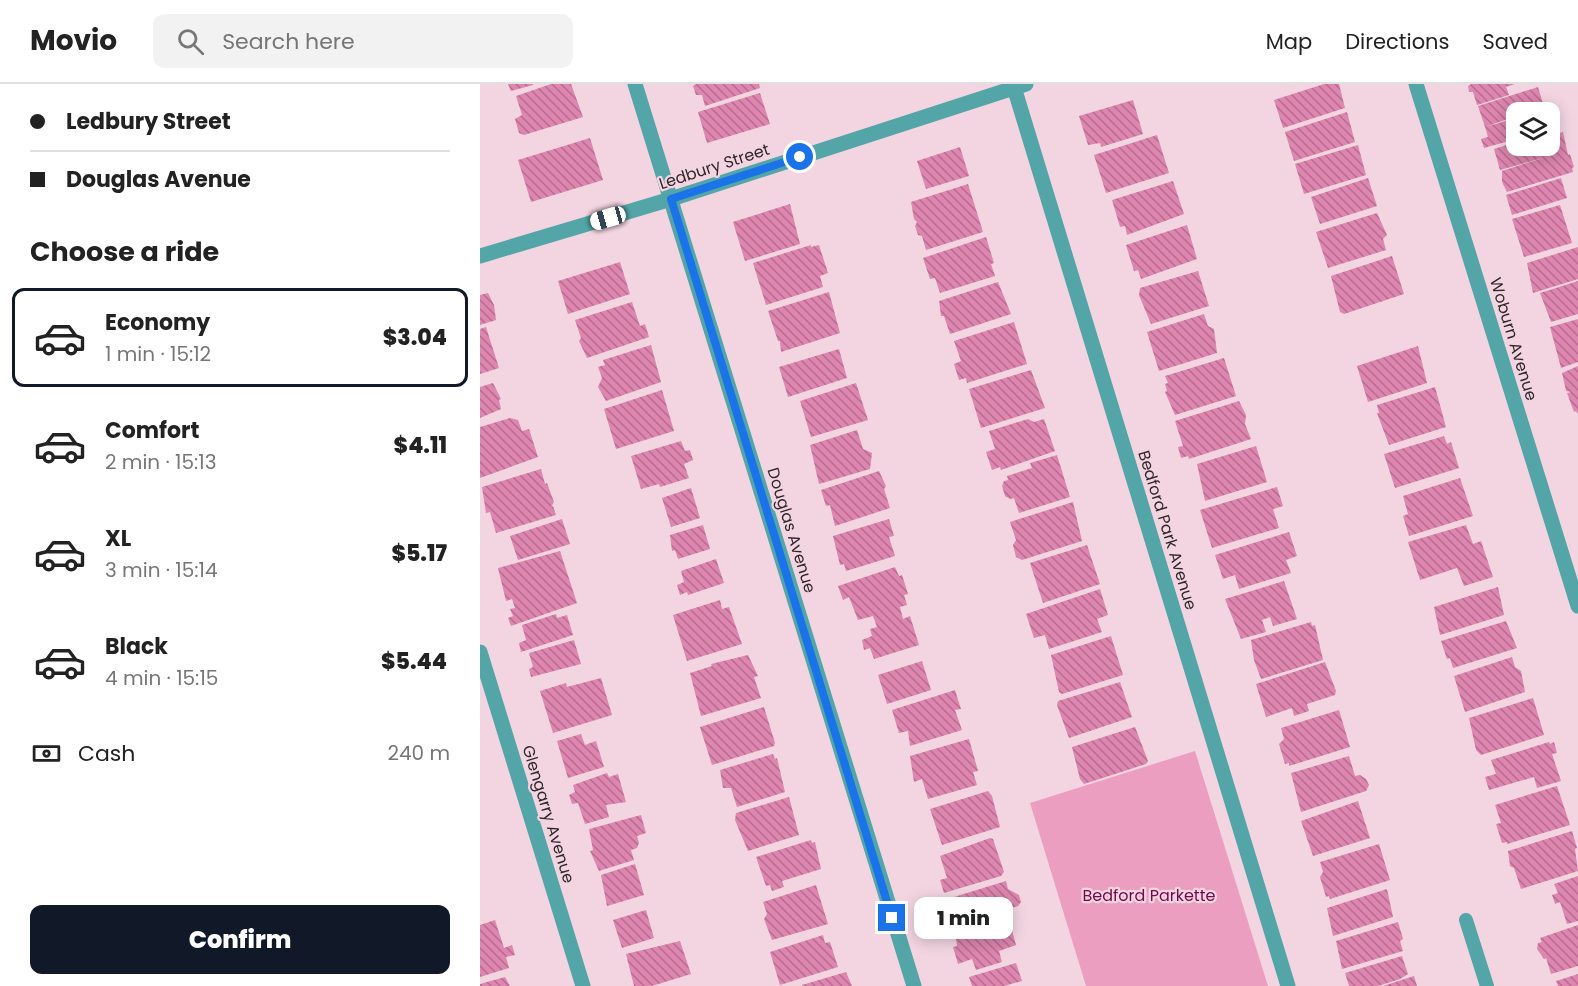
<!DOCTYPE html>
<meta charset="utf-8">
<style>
:root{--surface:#fff;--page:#f2f2f2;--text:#222;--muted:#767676;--line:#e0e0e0;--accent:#111827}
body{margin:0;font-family:Poppins,sans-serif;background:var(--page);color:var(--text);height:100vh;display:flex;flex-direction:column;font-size:22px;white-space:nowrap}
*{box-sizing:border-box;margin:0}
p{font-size:20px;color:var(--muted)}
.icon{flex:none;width:33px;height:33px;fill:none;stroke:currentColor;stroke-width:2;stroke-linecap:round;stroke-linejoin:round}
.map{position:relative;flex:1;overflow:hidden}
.side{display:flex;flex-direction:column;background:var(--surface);width:480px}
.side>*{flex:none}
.banner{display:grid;align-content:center;height:132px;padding:0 30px;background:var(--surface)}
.tools{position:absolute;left:1026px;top:18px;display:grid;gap:12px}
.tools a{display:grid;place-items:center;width:54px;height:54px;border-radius:12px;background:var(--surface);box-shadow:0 3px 15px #0003;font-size:30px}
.end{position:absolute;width:27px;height:27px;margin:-14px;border:8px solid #1a73e8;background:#fff;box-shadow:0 0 0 3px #fff}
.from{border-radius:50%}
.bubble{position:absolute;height:42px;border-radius:12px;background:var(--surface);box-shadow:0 3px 15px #0003;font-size:20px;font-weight:800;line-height:42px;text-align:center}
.car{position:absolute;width:18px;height:36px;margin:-18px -9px;border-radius:8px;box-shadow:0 0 4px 2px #0007;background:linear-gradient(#fff 24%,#345 0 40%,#fff 0 76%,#345 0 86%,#fff 0)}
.banner b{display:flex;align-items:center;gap:21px;height:57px;font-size:22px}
.banner b+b{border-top:2px solid var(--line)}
.banner i{width:15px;height:15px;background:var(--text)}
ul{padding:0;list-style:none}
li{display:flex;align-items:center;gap:18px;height:99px;margin:0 12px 9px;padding:0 18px;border:3px solid transparent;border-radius:12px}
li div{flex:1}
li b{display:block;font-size:22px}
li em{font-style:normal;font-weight:800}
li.active{border-color:var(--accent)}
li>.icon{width:54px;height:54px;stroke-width:1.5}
h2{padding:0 30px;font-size:27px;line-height:72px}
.pay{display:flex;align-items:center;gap:15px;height:66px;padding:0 30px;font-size:22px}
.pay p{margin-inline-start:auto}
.action{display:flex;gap:12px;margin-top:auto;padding:12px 30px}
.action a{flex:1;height:69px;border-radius:12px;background:var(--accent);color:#fff;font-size:24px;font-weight:800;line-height:69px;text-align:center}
header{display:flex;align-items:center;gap:36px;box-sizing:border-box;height:84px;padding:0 30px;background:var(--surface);border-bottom:2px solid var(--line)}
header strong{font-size:28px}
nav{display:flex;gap:33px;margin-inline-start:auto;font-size:21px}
.search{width:420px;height:54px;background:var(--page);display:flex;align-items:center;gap:15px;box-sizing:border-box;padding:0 21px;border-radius:12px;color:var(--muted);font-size:22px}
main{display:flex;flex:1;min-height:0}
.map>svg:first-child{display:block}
</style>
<header>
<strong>Movio</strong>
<div class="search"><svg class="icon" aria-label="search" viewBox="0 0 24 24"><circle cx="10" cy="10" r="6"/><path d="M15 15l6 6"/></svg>Search here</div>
<nav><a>Map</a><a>Directions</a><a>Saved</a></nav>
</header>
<main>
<section class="side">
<div class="banner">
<b><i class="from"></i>Ledbury Street</b>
<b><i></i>Douglas Avenue</b>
</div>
<h2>Choose a ride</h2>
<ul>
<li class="active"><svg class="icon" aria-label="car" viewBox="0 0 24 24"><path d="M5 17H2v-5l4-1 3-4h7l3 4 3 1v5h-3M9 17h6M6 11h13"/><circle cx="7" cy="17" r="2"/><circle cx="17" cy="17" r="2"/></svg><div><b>Economy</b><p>1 min · 15:12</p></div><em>$3.04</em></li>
<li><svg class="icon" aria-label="car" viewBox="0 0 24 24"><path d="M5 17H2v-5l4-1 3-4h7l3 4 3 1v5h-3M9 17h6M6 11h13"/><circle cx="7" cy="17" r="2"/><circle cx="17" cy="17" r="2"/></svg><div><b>Comfort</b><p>2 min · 15:13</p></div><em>$4.11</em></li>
<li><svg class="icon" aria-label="car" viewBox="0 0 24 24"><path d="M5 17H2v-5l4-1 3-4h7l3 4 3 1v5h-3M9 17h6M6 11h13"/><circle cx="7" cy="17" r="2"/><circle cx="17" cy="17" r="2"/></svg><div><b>XL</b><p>3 min · 15:14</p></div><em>$5.17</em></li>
<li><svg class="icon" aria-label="car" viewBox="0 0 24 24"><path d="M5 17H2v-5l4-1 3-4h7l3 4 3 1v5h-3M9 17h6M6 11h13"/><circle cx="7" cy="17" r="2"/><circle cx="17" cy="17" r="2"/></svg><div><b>Black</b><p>4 min · 15:15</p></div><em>$5.44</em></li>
</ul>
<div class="pay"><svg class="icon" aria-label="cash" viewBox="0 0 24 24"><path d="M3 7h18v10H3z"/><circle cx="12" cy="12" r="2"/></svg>Cash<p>240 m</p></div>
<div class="action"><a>Confirm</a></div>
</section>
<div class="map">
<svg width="1098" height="902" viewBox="0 0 1098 902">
<defs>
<pattern id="building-back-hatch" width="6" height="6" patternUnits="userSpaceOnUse" patternTransform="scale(1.5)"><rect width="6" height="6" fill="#de86af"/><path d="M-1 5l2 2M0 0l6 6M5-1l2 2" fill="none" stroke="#b56d8f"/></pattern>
</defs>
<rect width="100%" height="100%" fill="#f2d5e1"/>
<path fill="#ec9ec1" d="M715 667 788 902H606L550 719Z"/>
<path fill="url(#building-back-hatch)" d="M28 0H53V1L31 7Z
M71 0H91L103 33 44 51 39 49 35 35 42 31 36 12Z
M216 0H279L280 4 225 22 222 11H216L213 2Z
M844 0H859L865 24 803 44 794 16Z
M991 0H1035L1026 3 1029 11 997 21 993 8H989L988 2Z
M1058 3 1064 23 1048 28H1036V32L1005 43 998 22Z
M280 9 290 40 227 59 218 28Z
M653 16 663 50 621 63 620 59 608 61 599 32Z
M867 28 875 58 814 77 805 48Z
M1036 34V55L1004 64 1001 55 1008 53 1005 43Z
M1079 44 1080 49 1083 48 1088 71 1090 70 1094 83 1092 84 1093 88 1027 108 1022 98V87L1066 73 1020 86 1014 65 1036 58V62H1070V47Z
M677 51 689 89 626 109 614 71Z
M110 54 123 96 51 118 38 76Z
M878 61 886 91 824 110 815 80Z
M480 63 489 92 446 105 437 77Z
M888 94 897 122 840 140 831 113Z
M1081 94 1087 114 1032 131 1026 111Z
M693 97 704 130 647 151 645 142 640 143 632 116Z
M488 100 503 148 446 166 442 152 438 151 435 142 437 138 434 135 431 118Z
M310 120 320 160 265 177 253 138Z
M1080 121 1092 159 1044 173 1032 135Z
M897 129 907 151 903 155 906 166 848 184 836 148Z
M707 141 717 175 661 195 658 186 654 187 646 161Z
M506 153 514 179 511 180 515 192 460 209 455 194 450 195 443 174Z
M331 161V163L339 161 348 189 340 192 343 203 286 221 273 179Z
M1098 163V195L1053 209 1047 179Z
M912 172 924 210 864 230 860 228 851 192Z
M140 178 150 210 88 230 78 197Z
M718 187 729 222 671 240 659 211 660 204Z
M1098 197V230L1071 238 1060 209Z
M518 198 531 230 470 250 464 232H461L459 217Z
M349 208 360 249 301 268 300 257H298L288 227Z
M8 209 14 221 16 236 0 241V211Z
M152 218 160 242 165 240 169 253 107 274 99 257 101 254 95 236Z
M724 230 728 242 734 245 737 269 679 287 667 248Z
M1098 235V278L1081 284 1070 243Z
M534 238 547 280 487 299 486 294 479 296 474 280 481 277 474 257Z
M6 243 19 284 0 290V245Z
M171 261 181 298 126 317 118 303 122 294 118 283 125 281 123 276Z
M938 262 947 299 888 318 877 282Z
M359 265 367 294 308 313 299 283Z
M744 274 756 312 695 331 685 308 687 307 685 300 688 299 685 292Z
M1098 282V330L1096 327 1094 328 1087 309 1091 308 1086 307 1082 289Z
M551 286 565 324 501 344 489 305Z
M13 299 21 315 19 316 21 325 0 334V303Z
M376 299 388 336 331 353 320 317Z
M955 303 966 343 909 361 897 329H899L897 321Z
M182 306 194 347 136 365 124 325Z
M759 317 766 331 765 340 771 355 709 375 708 372 701 374 698 363 703 362 695 337Z
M30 334 38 336 42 347 49 345 58 373 0 394V343Z
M548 335 554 338 564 335 575 367 521 386 520 383 512 386 506 368 515 365 509 347Z
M377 346 383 365 392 369 390 385 339 400 330 361Z
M964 352 967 360 971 358 979 384 915 404 904 370Z
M201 357 205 367 210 366 213 376 204 380 209 394 180 403 179 400 161 405 151 372Z
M776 362 787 398 725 417 717 380Z
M577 371 590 413 539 429 534 414 530 415 525 412 522 402 524 397 528 396 527 392 552 384 550 379Z
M61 385 65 400 67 399 74 418 71 423 73 422 76 431 16 449 10 428 6 429 2 403Z
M399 387 406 402 404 405 410 424 355 442 350 421 346 422 341 406Z
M980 394 993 432 929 452 923 432 928 430 923 412Z
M797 403 803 422 793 425 799 444 732 464 720 426Z
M211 404 220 434 191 443 182 414Z
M593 418 602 457 542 476 536 473 533 461 536 456 530 438Z
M82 435 90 460 38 476 30 452Z
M409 435 414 452 409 453 415 472 366 487 364 480 360 481 353 452Z
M223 441 230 465 198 475 195 466 192 467 190 451Z
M986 441 993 460 1001 457 1013 493 984 502 977 484 940 496 928 458Z
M809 448 817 472 806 476 811 489 759 505 755 491 743 495 735 471Z
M607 461 620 500 563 519 550 479Z
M80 467 97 519 31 542 28 534 33 532 30 525 35 524 32 515 26 517 18 484Z
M236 475 244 499 208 511 207 508 200 511 197 501 204 498 201 487Z
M415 483 419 492 422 491 428 510 424 511 427 521 420 523 423 535 430 532 439 561 394 575 390 564 384 566 382 556 392 552 390 545 397 543 393 532 378 536 369 513 363 516 358 502Z
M804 497 817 535 793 542 790 533 782 536 786 548 761 555 745 515Z
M1018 503 1024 531 960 551 954 523Z
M620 505 628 531 617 535 622 548 569 565 565 551 554 554 546 530Z
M240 516 242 525 249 523 262 560 207 577 193 531Z
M76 530 77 534 87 531 93 551 41 568 39 559 46 556 42 541Z
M1026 537 1037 564 973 584 970 574 967 575 961 557Z
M831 538 832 542 835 541 843 576 781 595 774 576 771 556Z
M631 552 643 591 582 610 579 608 571 571Z
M94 556 101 580 51 593 49 585 53 583 49 569Z
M268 571 278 592 274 593 281 614 221 632 210 589 232 582 231 580Z
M1032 573 1035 583 1041 587 1045 608 985 628 974 592Z
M442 577 451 606 407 620 398 591Z
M845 578 856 607 855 611 827 620 829 627 814 632 812 624 786 633 776 600Z
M121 594 132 631 73 649 60 607 86 599 87 603Z
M640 598 652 633 589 654 577 621 578 617Z
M475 606 481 625 475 626 482 646 430 662 428 647 419 649 412 626Z
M1053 614 1064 651 1001 671 996 666 989 634Z
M284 623 295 659 294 662 232 681 220 643Z
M859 626 870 663 809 682V679L805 680 799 660 804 655 801 644Z
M655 643 668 677 666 680 604 700 600 695 592 663Z
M101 650 105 661 116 657 124 683 88 694 77 657Z
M489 655 498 687 493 688 497 701 448 715 442 695 434 698 430 672Z
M1069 658 1070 660 1074 658 1077 669 1072 670 1081 697 1057 704 1054 693 1009 706 1005 693 1016 690 1011 676Z
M293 670 295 675 297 674 305 708 257 723 251 704H243L240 686Z
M869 672 875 692 880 691 886 695 889 701 886 707 821 728 811 689Z
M127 689 129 693 138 690 146 718 126 721 129 733 105 740 98 719 92 720 89 711 95 708 93 701Z
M1077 702 1090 741 1027 760V758L1022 759 1016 740 1021 739 1015 721Z
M508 707 512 712 520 743 462 761 450 725Z
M309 713 319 751 268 767 255 736 256 729Z
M878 717 890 754 833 772 821 737Z
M161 731 166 749 157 752 159 759 157 764 151 766 154 776 119 787 110 767 113 766 109 745Z
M1092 747 1097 764 1095 765 1098 787 1041 805 1034 784 1030 782 1028 767Z
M510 754 513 755 524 788 521 792 464 809 460 796 467 794 460 772Z
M331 756 332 759 335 758 341 785 302 797 304 803 292 807 290 801 286 802 276 773Z
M899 760 910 796 850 815 849 812 846 813 840 793 843 788 840 778Z
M155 780 164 811 127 822 121 791Z
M1098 792V837L1087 840 1080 818 1075 820 1072 811 1078 809 1074 800Z
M526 797 528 805 539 811 541 818 538 822 482 840 480 833 477 834 472 816 474 813Z
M336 801 348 840 292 856 284 835 287 830 283 818Z
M907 805 913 833 853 852 847 824Z
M166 826 174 854 142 864 133 836Z
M528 832 536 861 519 867 522 878 496 886 492 875 478 880 473 863 477 862 475 848Z
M15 836 24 864 32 861 35 871 26 873 29 884 0 893V841Z
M918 838 923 855 920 857 923 867 862 885 856 857Z
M1098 841V882L1071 890 1066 874 1064 875 1057 865 1058 859 1062 858 1060 854Z
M343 851 345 859 350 858 358 883 300 901 290 868Z
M200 857 211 890 172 902H154L146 870Z
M922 872 928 890 920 895 898 902H869L865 889Z
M536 879 542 897 524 902H492L489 893Z
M366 888 372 902H322V901Z
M1098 890V902H1078L1076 897Z
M934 892 937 902H903Z
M25 893 30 902H0V900Z"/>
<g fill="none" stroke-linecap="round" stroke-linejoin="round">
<path stroke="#53a5a7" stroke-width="14" d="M986 836 1007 902"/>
<path stroke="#53a5a7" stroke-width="15" d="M155 0 434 902
M533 0 808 902
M936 0 1098 522
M0 172 191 115 546 0
M0 568 103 902"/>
</g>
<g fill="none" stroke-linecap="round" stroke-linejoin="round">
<path stroke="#1a73e8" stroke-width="8" d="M320 73 191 115 412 834"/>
</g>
<g text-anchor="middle" stroke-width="4.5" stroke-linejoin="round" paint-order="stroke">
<g font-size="16" fill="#31262b" stroke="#f2d5e1">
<text transform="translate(234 82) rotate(-18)" y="6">Ledbury Street</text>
<text transform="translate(1034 255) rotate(73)" y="6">Woburn Avenue</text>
<text transform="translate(312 446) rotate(73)" y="6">Douglas Avenue</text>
<text transform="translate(688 446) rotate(73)" y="6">Bedford Park Avenue</text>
<text transform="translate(69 730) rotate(73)" y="6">Glengarry Avenue</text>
</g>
<g font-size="16" fill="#75084a" stroke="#f2d5e1">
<text x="669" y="817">Bedford Parkette</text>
</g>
</g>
</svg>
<div class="tools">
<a><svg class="icon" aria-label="layers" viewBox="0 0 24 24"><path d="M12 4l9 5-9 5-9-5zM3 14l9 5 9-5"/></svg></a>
</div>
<i class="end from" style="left:320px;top:73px"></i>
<i class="end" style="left:412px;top:834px"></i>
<div class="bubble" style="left:434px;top:813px;width:99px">1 min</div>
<i class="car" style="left:128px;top:134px;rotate:254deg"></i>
</div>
</main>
